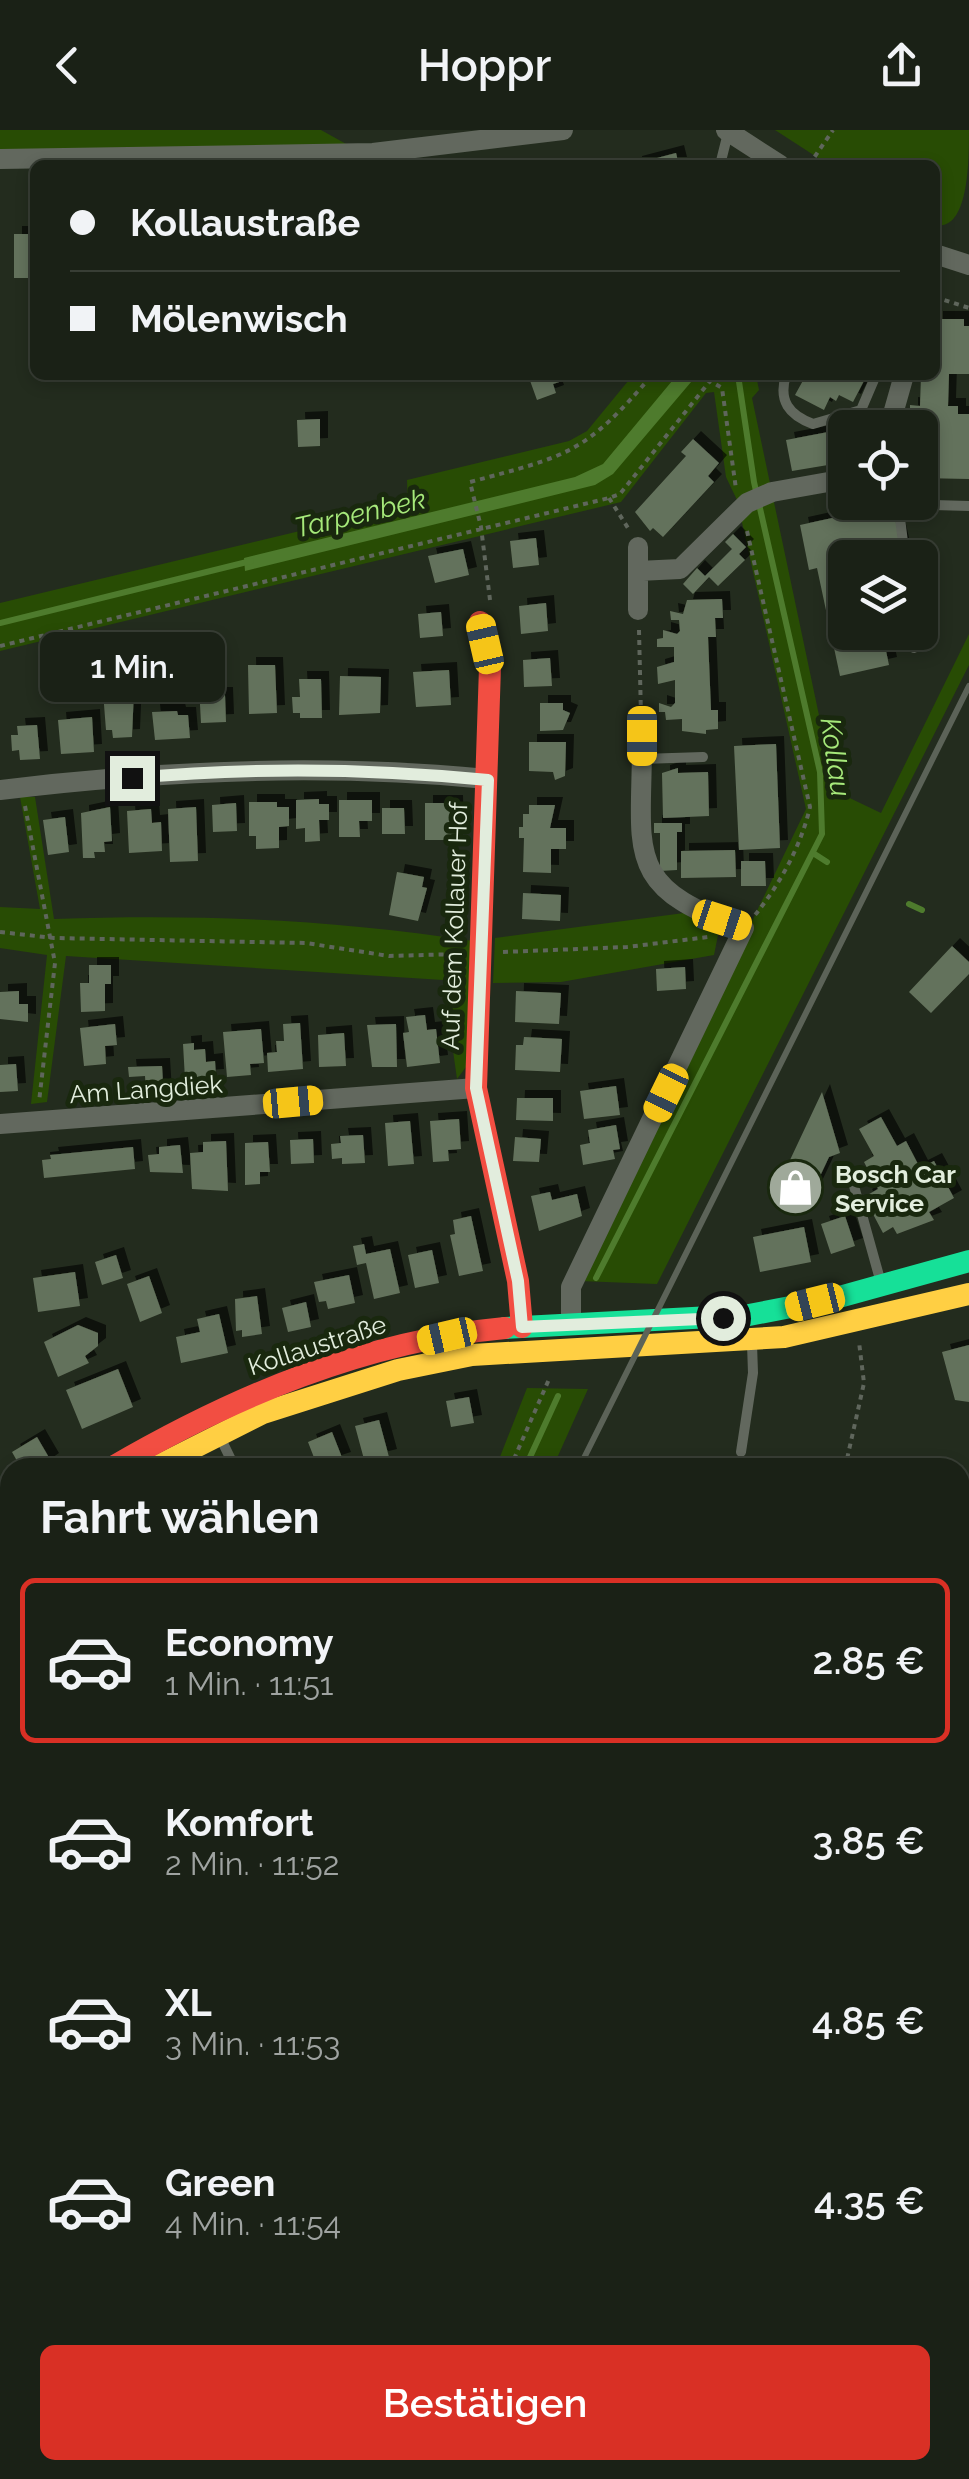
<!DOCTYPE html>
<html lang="de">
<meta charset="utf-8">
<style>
:root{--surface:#1a2116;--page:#272e23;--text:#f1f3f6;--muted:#9fa3a1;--line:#383e35;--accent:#d93025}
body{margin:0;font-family:Raleway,sans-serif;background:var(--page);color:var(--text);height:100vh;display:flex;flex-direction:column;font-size:38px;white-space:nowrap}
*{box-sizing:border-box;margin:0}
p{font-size:32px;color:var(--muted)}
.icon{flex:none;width:55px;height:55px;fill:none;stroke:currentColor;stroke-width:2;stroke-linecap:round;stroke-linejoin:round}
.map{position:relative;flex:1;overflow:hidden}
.sheet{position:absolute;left:0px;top:1328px;width:970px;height:1022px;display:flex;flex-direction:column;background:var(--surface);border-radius:30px 30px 0 0;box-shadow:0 5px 15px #0003,0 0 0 2px var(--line)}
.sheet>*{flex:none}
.banner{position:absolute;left:30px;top:30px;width:910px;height:220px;border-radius:15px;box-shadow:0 5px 15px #0003,0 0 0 2px var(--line);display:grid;align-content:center;height:220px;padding:0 40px;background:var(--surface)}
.fabs{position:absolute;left:828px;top:280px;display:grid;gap:20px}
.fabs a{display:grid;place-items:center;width:110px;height:110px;border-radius:15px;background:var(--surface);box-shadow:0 5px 15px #0003,0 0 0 2px var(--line);font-size:50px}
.end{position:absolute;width:45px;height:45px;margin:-22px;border:12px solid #e2eddd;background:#111;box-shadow:0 0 0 5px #111}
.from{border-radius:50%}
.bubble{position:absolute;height:70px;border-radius:15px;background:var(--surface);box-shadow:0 5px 15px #0003,0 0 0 2px var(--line);font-size:32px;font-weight:600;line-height:70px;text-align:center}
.car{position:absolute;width:30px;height:60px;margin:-30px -15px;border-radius:12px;box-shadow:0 0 8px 2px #0007;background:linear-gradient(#f5c518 24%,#345 0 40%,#f5c518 0 76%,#345 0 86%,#f5c518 0)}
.banner b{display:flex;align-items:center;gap:35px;height:95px;font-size:38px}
.banner b+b{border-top:2px solid var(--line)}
.banner i{width:25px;height:25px;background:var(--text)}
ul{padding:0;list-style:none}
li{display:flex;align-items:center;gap:30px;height:165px;margin:0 20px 15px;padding:0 20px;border:5px solid transparent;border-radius:15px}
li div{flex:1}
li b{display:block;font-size:38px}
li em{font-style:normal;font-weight:600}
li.active{border-color:var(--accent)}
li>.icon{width:90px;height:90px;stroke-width:1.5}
h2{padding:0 40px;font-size:45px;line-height:120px}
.cta{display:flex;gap:20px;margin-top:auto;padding:20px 40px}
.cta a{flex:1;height:115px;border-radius:15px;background:var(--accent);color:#fff;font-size:40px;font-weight:600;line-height:115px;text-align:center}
header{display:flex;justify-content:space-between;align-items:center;height:130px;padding:0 40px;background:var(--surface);font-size:45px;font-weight:600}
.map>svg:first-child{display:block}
</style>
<header><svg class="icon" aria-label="back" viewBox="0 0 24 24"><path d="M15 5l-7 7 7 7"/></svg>Hoppr<svg class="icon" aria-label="share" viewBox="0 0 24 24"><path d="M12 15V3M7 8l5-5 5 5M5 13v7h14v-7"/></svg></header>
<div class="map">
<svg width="969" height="2349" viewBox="0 0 969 2349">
<defs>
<filter id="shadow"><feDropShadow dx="8" dy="-8" stdDeviation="0" flood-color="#0009"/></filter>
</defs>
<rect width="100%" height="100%" fill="#232c1e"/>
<path fill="#284c04" d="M0 0H321L348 15 0 20Z
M775 0H969C969 31 969 102 935 95V35H829Z
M633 245H756L759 260 752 268 835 661 881 683 969 504V535L657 1154 579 1151 806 679 737 370 726 347 714 262 706 263 621 372 0 521V473L408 375 407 350 569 311 587 301Z
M20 667H35L54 789C198 784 330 789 473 811L469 933 457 949 443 850 66 826 47 972 31 974 47 825 0 818V777L40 779Z
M684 783 718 805 714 825 561 852 493 853 495 808Z
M527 1258 588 1259 553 1337H496Z
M960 1410H969V1727L960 1736Z
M0 2285H10V2340H124L122 2349H0Z"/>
<path fill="#4e7b2d" d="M677 245H697L613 344 595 355 245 441 244 428 575 347 603 334Z"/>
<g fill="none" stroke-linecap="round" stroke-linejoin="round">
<path stroke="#4e7b2d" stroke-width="6" d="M0 493 251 431
M813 723 827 732
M909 774 922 780
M596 1148 822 704 820 642 754 352 738 245
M525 1338 558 1266
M320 2340 321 2349
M83 2349 85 2340"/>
</g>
<path fill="#64725c" filter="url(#shadow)" d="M676 23 679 35H634V34Z
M14 104H35L34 148H14Z
M935 189H964V196H969V244H949L948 276H958V284H969V349L920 348V298H910V275L920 276 921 245H935Z
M528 245H578V246L553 254 556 263 537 270Z
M806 245H867L853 272 839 265 836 271 830 267 824 280 795 265Z
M320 289V316L298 317 297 290Z
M844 299 845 323 834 334 792 341 786 310Z
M693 309 719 333 708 346 714 352 663 407 653 398 650 401 635 382 686 326 681 322Z
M892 375 902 420 845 428V502H882L889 535 840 546 817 438 809 440 800 395Z
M733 404 746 417 739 424 745 430 718 456 709 447 693 464 683 454 697 438 705 446 732 419 725 412Z
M536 408 539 435 513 438 510 411Z
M463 419 469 445 435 453 428 426Z
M722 469 723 488H715L716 507H708L711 580H718V599L706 600V604L682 601V589L666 590 665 582H659V573L671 577 675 573V550L658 554 657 537 674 532V517H657V509L663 508V500L677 504 680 501 679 490H671L670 481 683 484 687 470Z
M546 473 548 501 521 504 519 476Z
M441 482 443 506 420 508 418 484Z
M550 528 552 556 524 557 523 530Z
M248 535H275L277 583 249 584Z
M449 540 451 575 416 577 413 542Z
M340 546 381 547 380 583 339 585Z
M299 549H321L322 588H300V583H293L292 567H300Z
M213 555V565H225L226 592 201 593 199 556Z
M134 559 132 607 113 608 112 600H106L103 562Z
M540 573H563V580L570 583 563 600 540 601Z
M177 581 178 585H188L190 608 155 610 152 582Z
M92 587 94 622 61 624 58 590Z
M37 595 40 629 20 630 19 620 12 621 11 605H18L17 596Z
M529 612H566L565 646 555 650 553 642 529 641Z
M776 614 780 718 739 720 734 616Z
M678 638V643L708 642 709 686 663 688 662 643Z
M319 669V674H329V690H319L320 711 305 712V698L296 699V670Z
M339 670H372V691H359L360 707H339Z
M249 672H277V677H289V696L279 697V718L256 719V706H249Z
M236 673 237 701 213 702 212 675Z
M425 673H455L456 710H425Z
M529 675H555L550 698H566V719H551V743L523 742 524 708H519V697H523V684H529Z
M110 677 112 711 104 712 105 722H94L95 728H83L81 683Z
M196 677 198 731 170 732 168 679Z
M382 678H404L405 704H382Z
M151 679 152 693 161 692 162 721 129 723 127 681Z
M65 687 69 722 48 725 43 690Z
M654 693H682V702H677V740L660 741V703H654Z
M735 720 736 747 681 748V721Z
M741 731H765L766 756H741Z
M397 742 424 747 422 757 427 758 418 791 389 785Z
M523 763 561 765 560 791 522 789Z
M952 816 969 832V844L931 883 909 862Z
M89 835H111V854H105V881L81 882 80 853H89Z
M685 837 686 859 657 861 656 839Z
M19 861V874H28V892L0 889V862Z
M516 861 561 863 559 894 515 892Z
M425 885 427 900 436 899 440 933 407 937 403 903 409 902 406 887Z
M300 893 303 939 268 942 267 923 277 922 276 911H284L283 894Z
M115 894 117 915 105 916 106 934 84 936 80 898Z
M396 894 397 937H372L367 895Z
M261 899 264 933 250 934 251 945 227 947 223 902Z
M344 903 346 936 319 937 318 905Z
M524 907 562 909 560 942 515 940 516 915H523Z
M194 913V920L205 919 206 932 215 931 216 947 185 949 183 914Z
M16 934 18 961 0 962V935Z
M162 936 164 969 140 970V961H146L145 946 129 947 128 937Z
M616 956 620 985 584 989 580 961Z
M822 962 840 1023 829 1027 805 1078 774 1064Z
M517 968H553V991L516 990Z
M881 987 897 1016 906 1011 920 1038 934 1031 954 1068 929 1082 934 1090 897 1104 893 1097 883 1103 864 1067 878 1059 864 1032 874 1026 859 999Z
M459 989 461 1019 448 1020 449 1031 433 1032 430 991Z
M410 991 414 1034 388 1036 385 993Z
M616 995 620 1019 613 1020 615 1029 583 1035 580 1015 590 1013 588 1000Z
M363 1005 365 1033 342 1034V1028L332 1029 331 1014 341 1013 340 1006Z
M515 1007 541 1009 539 1032 513 1031Z
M313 1009 314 1033 291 1034 290 1010Z
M226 1011 228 1061 192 1059 190 1023 203 1022V1012Z
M268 1012 270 1042H260V1054L245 1055V1013Z
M180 1015 183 1043 150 1042 148 1025 159 1024V1017Z
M133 1017 135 1039 44 1048 42 1030 51 1029 50 1025Z
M550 1062 552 1070 577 1064 582 1086 539 1101 531 1066Z
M471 1086 483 1141 459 1146 450 1105 455 1104 453 1090Z
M845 1086 855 1116 831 1124 821 1094Z
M804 1097 811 1132 760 1142 753 1107Z
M364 1114 366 1124 390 1119 400 1163 374 1169 366 1133 357 1135 353 1116Z
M432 1120 439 1153 415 1158 408 1125Z
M116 1125 123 1148 102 1155 95 1132Z
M75 1142 80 1176 38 1182 33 1148Z
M349 1145 355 1173 328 1179 326 1171 319 1172 314 1152Z
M149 1146 162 1183 140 1192 127 1154Z
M257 1166 262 1204 242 1207V1200L236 1201 235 1169Z
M306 1172 311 1197 288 1202 282 1178Z
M219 1184 228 1223 181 1233 176 1207 200 1202 197 1189Z
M78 1195 98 1203V1216L85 1226 89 1233 58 1247 44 1212Z
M969 1215V1272L955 1270 942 1222Z
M118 1239 133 1277 82 1299 66 1260Z
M469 1267 474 1293 451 1297 446 1271Z
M379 1290 389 1327 365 1333 355 1296Z
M332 1302 343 1330 318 1338 308 1312Z
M37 1307 51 1331 41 1338H21L12 1322Z
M10 1699V1738L0 1744V1705Z
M0 1821H10V1856L0 1855Z
M0 2111 10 2112V2167L0 2166Z
M960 2122H969V2153H960Z
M0 2170 10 2171 8 2218H0Z
M960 2208H969V2319H960Z
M551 2340H598L591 2349H550Z"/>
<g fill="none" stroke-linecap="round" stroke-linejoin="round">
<path stroke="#5f665c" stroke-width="4" stroke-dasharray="5 5" stroke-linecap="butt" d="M809 35 833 0
M935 167 969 178
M609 368 628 398
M747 401 810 677C801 716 780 754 755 785
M490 470 481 397 470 352C567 326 585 324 652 245
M639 500 641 586
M0 516 609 368 620 364 710 251 722 258 736 359
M25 676 55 833 39 972
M0 802 54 808 306 813 389 826 459 824
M503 822 627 817 708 807
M510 1338 550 1247
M845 1338 864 1253 859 1212
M960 1593 969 1567
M0 1694 10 1689
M0 1807 10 1808
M735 2340 741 2349
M97 2349 100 2340"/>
<path stroke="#62685e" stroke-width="10" d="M720 35 728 3
M786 245C778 271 789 285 813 294L861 280 876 245
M898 372 905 428
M898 374 969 376
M912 502 914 518
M642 629 703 627
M849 1038 881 1153
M221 1309 235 1338
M741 1322 753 1243 752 1214
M0 1549 10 1565"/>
<path stroke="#62685e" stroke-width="20" d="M726 0 780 35
M0 29 373 23 563 0
M935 124 969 135
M889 298 904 245
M638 417V480
M638 441 680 439 747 373 772 362 845 349
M0 660C163 640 324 633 487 649
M0 994 476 958
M571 1194V1157L744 798C619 757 643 720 642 605
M906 2340 947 2349
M213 2349 215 2340
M877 2349 888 2340"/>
<path stroke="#16e098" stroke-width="22" d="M505 1198 749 1185 832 1169 969 1131"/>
<path stroke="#ffcf43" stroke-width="22" d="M154 1338 263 1283 398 1240 472 1225 784 1207 969 1164
M0 1423 10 1415
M0 2267H10"/>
<path stroke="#f24e42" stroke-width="22" d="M480 492 490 537 476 958 518 1151 522 1197
M111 1338C233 1267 364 1211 505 1198
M0 1454 10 1445
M782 2340 795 2349"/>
<path stroke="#5c6358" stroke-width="6" d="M579 1338 969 556
M139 2349 142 2340"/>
</g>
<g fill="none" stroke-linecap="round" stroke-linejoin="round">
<path stroke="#e2eddd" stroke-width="12" d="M132 648C251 637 368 638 488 650L476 958 518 1151 522 1197 723 1188"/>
</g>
<defs>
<symbol id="shop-disc" viewBox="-11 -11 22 22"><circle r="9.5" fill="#9fa99a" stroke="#19280e"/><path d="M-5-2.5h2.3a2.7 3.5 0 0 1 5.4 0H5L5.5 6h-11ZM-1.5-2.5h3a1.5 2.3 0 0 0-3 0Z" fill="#fff"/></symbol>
</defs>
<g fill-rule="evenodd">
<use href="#shop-disc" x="764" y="1026" width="63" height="63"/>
</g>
<g text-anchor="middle" stroke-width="10" stroke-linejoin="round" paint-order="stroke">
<g font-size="25" fill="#e2eddd" stroke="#19280e">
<text transform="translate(454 796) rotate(-88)" y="9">Auf dem Kollauer Hof</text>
<text transform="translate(146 959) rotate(-4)" y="9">Am Langdiek</text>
<text transform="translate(317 1215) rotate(-18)" y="9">Kollaustraße</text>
</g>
<g font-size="25" font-weight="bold" fill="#e2eddd" stroke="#19280e" text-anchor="start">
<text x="835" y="1053">Bosch Car<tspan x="835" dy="29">Service</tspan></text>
</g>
<g font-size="28" font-style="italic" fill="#a6e97a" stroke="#19280e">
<text transform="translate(360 383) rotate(-13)" y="10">Tarpenbek</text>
<text transform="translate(836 627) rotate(82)" y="10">Kollau</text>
</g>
</g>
</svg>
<div class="fabs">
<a><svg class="icon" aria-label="locate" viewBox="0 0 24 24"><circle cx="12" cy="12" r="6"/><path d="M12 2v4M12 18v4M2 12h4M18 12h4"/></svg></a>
<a><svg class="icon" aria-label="layers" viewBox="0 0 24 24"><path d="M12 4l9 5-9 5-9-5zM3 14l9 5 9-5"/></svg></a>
</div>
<i class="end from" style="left:723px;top:1188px"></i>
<i class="end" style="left:132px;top:648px"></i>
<div class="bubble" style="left:40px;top:502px;width:185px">1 Min.</div>
<i class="car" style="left:485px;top:514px;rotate:347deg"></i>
<i class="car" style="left:642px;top:606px;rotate:180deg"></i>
<i class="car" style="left:722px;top:790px;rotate:108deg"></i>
<i class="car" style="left:666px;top:963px;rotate:206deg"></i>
<i class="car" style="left:293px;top:972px;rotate:85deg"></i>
<i class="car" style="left:815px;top:1172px;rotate:256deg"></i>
<i class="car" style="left:447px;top:1206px;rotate:257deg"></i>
<div class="banner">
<b><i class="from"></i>Kollaustraße</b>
<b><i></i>Mölenwisch</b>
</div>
<section class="sheet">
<h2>Fahrt wählen</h2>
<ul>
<li class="active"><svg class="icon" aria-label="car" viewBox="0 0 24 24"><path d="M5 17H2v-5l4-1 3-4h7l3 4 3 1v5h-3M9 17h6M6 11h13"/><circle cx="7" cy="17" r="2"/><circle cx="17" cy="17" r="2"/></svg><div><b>Economy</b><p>1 Min. · 11:51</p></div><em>2.85 €</em></li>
<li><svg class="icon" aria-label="car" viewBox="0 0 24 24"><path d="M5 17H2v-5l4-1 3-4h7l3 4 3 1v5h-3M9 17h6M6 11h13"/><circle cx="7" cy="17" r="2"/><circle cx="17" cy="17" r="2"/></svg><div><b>Komfort</b><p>2 Min. · 11:52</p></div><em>3.85 €</em></li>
<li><svg class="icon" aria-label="car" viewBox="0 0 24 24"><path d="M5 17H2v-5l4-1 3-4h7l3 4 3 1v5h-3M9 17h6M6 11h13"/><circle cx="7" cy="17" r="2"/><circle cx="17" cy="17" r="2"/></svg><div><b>XL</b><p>3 Min. · 11:53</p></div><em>4.85 €</em></li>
<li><svg class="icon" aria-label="car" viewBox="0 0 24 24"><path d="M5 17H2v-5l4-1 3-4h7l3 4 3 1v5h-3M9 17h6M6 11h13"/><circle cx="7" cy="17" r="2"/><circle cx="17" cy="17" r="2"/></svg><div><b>Green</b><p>4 Min. · 11:54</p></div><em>4.35 €</em></li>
</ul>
<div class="cta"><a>Bestätigen</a></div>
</section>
</div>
